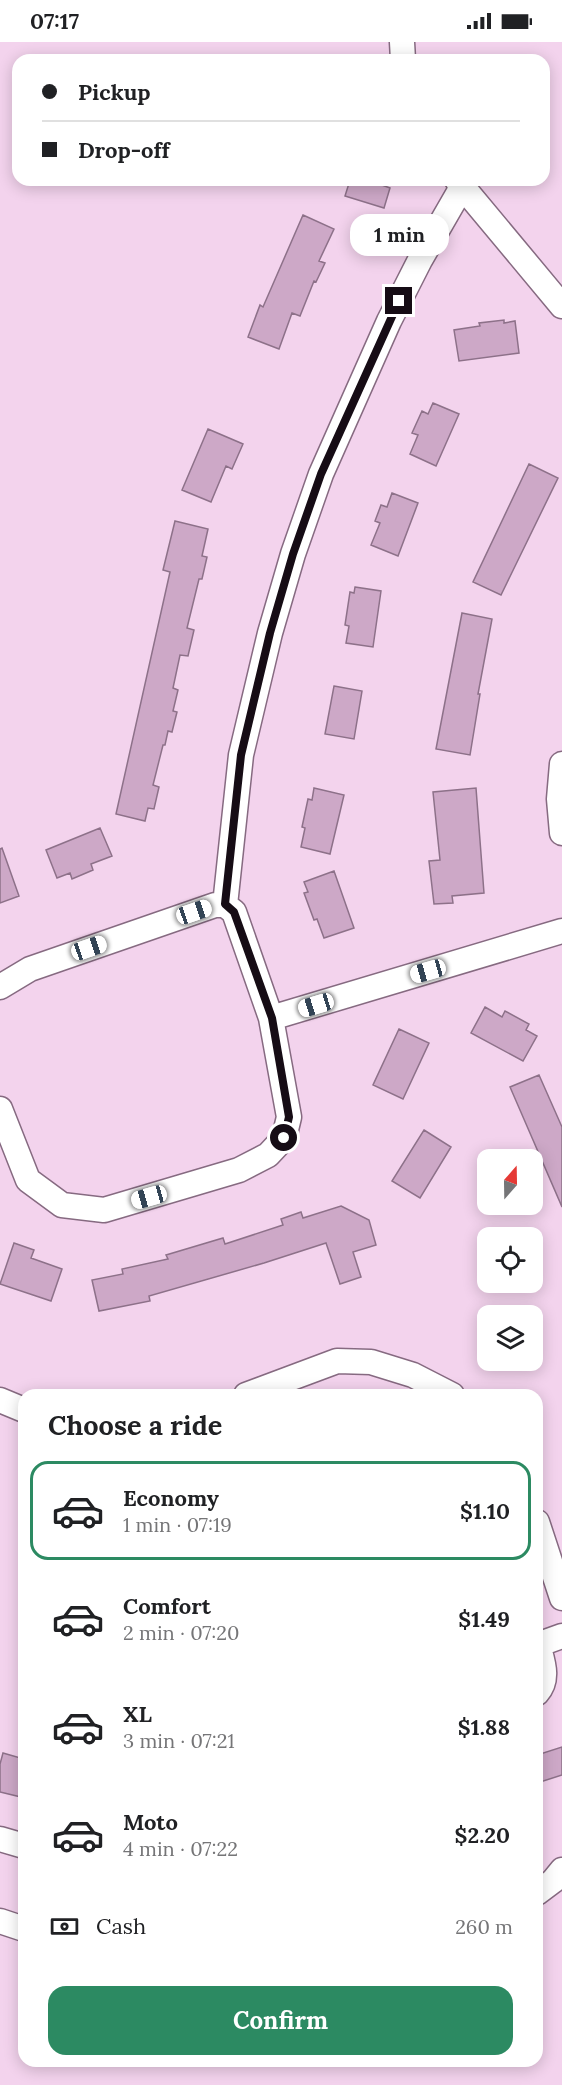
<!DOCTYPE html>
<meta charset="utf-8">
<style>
:root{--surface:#fff;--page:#f2f2f2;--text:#202124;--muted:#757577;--line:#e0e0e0;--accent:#2c8a62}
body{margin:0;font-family:Lora,serif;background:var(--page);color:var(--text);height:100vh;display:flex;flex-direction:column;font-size:22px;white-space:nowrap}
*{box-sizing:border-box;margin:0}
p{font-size:20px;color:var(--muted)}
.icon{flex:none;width:33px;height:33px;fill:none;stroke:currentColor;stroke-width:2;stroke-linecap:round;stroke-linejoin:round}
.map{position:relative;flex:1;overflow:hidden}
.side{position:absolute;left:18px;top:1347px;width:525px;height:678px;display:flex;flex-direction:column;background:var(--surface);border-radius:18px;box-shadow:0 3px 15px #0003}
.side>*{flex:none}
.hud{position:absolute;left:12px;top:12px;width:538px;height:132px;border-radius:18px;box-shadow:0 3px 15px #0003;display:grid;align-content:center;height:132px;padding:0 30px;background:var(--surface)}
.needle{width:39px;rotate:20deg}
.fabs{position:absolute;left:477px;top:1107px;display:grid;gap:12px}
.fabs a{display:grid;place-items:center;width:66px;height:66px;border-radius:12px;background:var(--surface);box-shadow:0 3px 15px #0003;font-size:30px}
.end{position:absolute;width:27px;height:27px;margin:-14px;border:8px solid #160c15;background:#fff;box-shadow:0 0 0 3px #fff}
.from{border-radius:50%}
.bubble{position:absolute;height:42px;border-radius:18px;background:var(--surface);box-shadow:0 3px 15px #0003;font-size:20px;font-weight:700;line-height:42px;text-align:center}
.car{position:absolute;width:18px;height:36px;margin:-18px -9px;border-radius:8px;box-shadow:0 0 4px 2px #0007;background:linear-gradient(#fff 24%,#345 0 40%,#fff 0 76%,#345 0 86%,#fff 0)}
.hud b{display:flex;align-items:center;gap:21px;height:57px;font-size:22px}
.hud b+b{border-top:2px solid var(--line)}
.hud i{width:15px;height:15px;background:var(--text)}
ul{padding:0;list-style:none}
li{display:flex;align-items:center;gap:18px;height:99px;margin:0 12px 9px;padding:0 18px;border:3px solid transparent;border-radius:18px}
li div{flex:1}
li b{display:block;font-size:22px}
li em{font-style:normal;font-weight:700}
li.active{border-color:var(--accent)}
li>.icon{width:54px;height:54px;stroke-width:1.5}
h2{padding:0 30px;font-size:27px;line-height:72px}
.pay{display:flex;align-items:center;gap:15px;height:66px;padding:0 30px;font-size:22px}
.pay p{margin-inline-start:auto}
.primary-button{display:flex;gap:12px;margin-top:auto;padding:12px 30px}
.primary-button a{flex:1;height:69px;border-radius:18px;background:var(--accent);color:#fff;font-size:24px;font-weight:700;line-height:69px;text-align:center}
.status{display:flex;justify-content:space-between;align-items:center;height:42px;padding:0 30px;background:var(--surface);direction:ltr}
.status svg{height:16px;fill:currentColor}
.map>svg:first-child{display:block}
</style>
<div class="status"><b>07:17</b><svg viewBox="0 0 49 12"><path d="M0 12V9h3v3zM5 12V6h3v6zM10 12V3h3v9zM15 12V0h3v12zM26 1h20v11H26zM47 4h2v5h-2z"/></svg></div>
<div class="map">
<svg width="562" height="2043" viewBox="0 0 562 2043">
<rect width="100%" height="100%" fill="#f3d3ed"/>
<path fill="#cda8c7" stroke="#8d7189" stroke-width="1.5" d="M350 138H384L382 143 390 146 384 166 345 154Z
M303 173 334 187 319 219 325 221 316 240 314 239 300 274 292 271 279 307 248 295 260 263 263 265Z
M504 278V281L515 279 519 311 459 319 454 288 480 284 479 281Z
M433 361 459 372 436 424 410 412 418 393 412 391 422 369 428 372Z
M208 387 243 402 232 427 226 424 211 460 182 448Z
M529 422 558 436 501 553 473 540Z
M392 451 418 461 398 514 371 503 380 481 375 479 381 463 387 465Z
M175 479 208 487 202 514 207 515 202 537H199L187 586 194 588 188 614 180 613 173 646 178 648 173 669 177 670 172 690 168 689 165 703H163L153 743 159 745 154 767 148 766 145 779 116 772 170 530 163 528Z
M355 545 381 549 373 605 346 601 349 584 345 583 350 550 354 551Z
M462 571 492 577 478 652H480L470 713 436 707Z
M334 644 362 649 354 697 325 692Z
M314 746 344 753 330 812 301 805 305 786 302 785 308 757 312 758Z
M476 746 484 851 452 854 453 861 434 862 429 819 440 818 433 750Z
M100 786 112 814 91 822 93 828 72 837 70 831 57 836 46 808Z
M2 806 19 854 0 861V807Z
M334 829 354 886 324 896 317 877 314 878 304 851 308 850 304 840Z
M485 965 502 975 505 969 529 982 526 988 537 994 523 1019 471 991Z
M399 987 429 1001 403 1057 373 1043Z
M539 1033 562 1085V1165L510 1045Z
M424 1088 451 1105 420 1156 392 1139Z
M341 1164 369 1178 376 1203 353 1210 361 1235 340 1242 326 1201 264 1221 149 1254 150 1259 99 1269 92 1238 123 1232 122 1227 168 1217 166 1213 223 1196 225 1202 283 1183 281 1177 301 1170 303 1176Z
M14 1201 34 1208 31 1216 62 1227 51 1259 0 1242Z
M562 1705V1733L537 1741V1713Z
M3 1711 24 1717V1743L21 1755 0 1750V1722Z"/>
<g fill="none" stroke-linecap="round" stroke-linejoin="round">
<defs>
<path id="minor" d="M402 0 403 18
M457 138 562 264
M562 722 559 757 562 791
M225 863 241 713 270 591 293 512 321 432 389 279 420 218 462 145
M0 945 30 927 215 863H225L234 870 271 976 289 1075 284 1096 268 1113 239 1128 104 1168 62 1163 28 1138 0 1067
M271 976 562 889
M246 1353 337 1319 371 1320 413 1333 452 1353
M0 1358 24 1368
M537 1480 562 1556
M537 1603 562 1594
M537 1651C550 1637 542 1618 538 1602
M0 1797 24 1804
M537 1851 553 1839 562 1828
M0 1879 24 1887"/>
</defs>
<use href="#minor" stroke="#866a81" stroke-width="27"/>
<use href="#minor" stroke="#fff" stroke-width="24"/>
</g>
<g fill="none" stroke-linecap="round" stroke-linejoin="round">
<path stroke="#160c15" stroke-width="8" d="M284 1096 289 1075 272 976 234 870 225 862 241 713 270 591 293 512 321 432 399 259"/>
</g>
</svg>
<div class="fabs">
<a><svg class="needle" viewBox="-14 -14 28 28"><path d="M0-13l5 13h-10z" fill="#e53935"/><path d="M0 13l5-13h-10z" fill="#757577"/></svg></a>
<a><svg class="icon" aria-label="locate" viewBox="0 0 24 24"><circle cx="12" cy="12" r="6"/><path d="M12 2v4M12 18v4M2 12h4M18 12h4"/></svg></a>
<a><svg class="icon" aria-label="layers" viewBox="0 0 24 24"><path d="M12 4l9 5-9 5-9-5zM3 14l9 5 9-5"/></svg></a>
</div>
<i class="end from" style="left:284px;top:1096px"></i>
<i class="end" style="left:399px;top:259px"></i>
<div class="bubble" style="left:350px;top:172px;width:99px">1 min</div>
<i class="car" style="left:194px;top:870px;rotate:71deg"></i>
<i class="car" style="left:89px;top:906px;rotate:71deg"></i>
<i class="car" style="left:428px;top:929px;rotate:254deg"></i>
<i class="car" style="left:316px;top:963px;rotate:253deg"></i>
<i class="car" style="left:149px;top:1155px;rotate:254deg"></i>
<div class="hud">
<b><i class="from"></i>Pickup</b>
<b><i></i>Drop-off</b>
</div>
<section class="side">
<h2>Choose a ride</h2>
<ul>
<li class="active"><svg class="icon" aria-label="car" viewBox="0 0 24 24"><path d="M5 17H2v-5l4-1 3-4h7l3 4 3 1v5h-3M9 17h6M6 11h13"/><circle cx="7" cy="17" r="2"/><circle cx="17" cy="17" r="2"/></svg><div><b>Economy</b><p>1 min · 07:19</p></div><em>$1.10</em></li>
<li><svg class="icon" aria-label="car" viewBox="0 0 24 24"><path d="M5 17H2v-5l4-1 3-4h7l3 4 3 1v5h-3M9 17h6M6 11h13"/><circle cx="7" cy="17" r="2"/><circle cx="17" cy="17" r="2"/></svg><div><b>Comfort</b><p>2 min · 07:20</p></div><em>$1.49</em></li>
<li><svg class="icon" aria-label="car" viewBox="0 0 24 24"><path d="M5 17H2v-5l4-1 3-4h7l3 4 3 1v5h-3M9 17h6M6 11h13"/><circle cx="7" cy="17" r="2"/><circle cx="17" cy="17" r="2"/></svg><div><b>XL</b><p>3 min · 07:21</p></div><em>$1.88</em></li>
<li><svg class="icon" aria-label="car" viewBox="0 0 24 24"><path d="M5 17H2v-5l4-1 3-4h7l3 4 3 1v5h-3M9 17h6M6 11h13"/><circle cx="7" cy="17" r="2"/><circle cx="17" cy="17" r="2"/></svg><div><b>Moto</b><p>4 min · 07:22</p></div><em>$2.20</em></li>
</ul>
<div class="pay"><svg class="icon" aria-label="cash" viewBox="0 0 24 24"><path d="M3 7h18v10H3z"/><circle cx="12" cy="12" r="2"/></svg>Cash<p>260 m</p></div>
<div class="primary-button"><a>Confirm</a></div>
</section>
</div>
